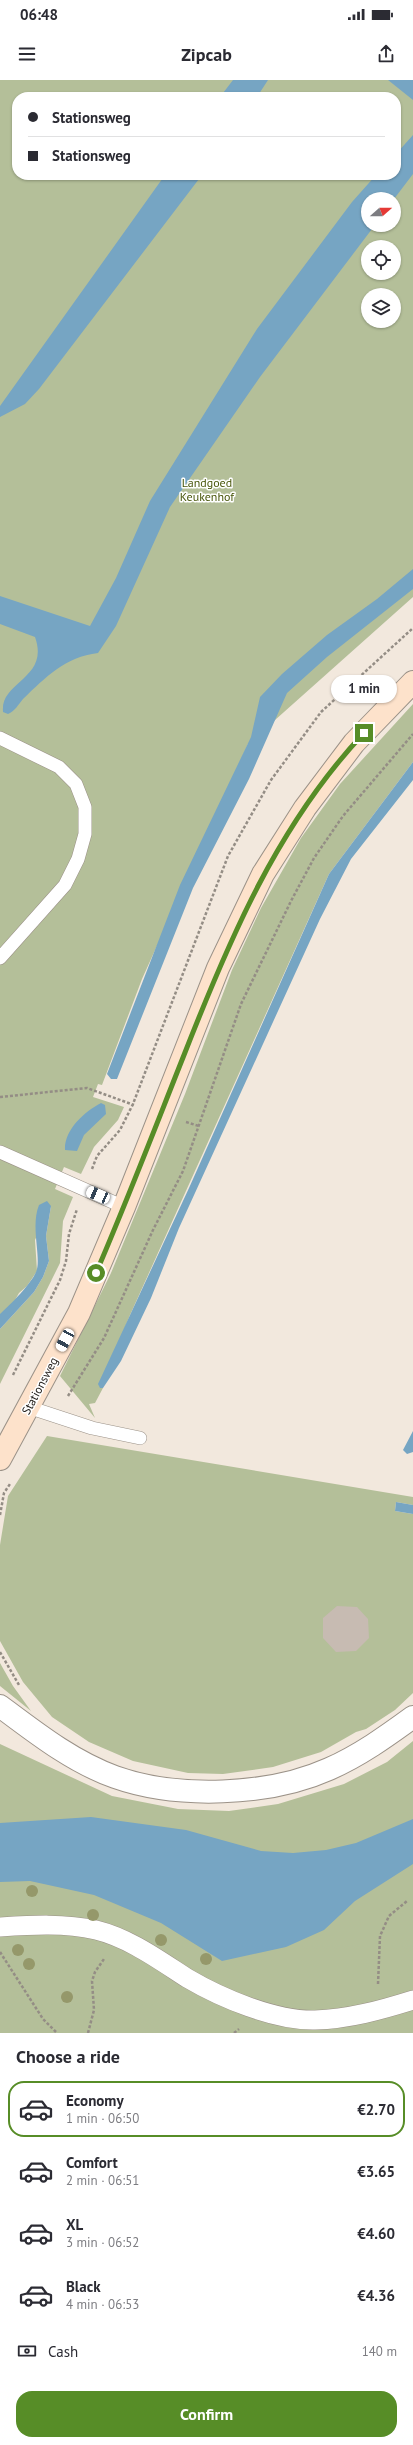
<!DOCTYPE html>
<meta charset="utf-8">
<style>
:root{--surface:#fff;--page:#f2f2f3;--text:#2b2b33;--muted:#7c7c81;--line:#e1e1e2;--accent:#578d27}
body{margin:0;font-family:"PT Sans",sans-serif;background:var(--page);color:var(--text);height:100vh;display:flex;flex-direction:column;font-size:15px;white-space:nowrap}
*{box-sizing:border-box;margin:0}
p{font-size:13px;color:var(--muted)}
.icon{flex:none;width:22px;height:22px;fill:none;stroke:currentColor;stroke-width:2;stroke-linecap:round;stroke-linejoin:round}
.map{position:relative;height:1953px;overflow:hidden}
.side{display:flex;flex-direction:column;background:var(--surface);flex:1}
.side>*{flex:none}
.guide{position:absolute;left:12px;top:12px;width:389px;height:88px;border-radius:16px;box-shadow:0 1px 3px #0004;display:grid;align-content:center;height:88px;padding:0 16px;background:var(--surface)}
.needle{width:26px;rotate:69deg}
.fabs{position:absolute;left:361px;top:112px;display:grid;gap:8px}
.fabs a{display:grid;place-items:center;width:40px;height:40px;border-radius:50%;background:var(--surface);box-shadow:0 1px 3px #0004;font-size:20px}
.end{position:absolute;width:18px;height:18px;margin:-9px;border:5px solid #578d27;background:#fff;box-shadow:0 0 0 2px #fff}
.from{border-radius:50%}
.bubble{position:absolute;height:28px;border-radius:14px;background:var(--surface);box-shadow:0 1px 3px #0004;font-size:13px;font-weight:700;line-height:28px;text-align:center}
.car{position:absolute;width:12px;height:24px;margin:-12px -6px;border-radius:5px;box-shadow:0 0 3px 1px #0007;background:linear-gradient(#fff 24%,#345 0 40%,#fff 0 76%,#345 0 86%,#fff 0)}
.guide b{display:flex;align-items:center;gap:14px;height:38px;font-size:15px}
.guide b+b{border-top:1px solid var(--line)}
.guide i{width:10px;height:10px;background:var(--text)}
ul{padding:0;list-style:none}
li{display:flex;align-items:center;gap:12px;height:56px;margin:0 8px 6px;padding:0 8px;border:2px solid transparent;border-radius:16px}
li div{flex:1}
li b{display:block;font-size:15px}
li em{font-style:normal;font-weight:700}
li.active{border-color:var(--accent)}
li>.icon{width:36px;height:36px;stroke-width:1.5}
h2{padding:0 16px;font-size:18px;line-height:48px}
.pay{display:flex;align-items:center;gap:10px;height:44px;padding:0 16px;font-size:15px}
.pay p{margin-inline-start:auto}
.primary-button{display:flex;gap:8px;margin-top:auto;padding:8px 16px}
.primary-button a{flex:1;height:46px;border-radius:16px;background:var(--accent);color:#fff;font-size:16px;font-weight:700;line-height:46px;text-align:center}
.status{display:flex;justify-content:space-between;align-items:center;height:28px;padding:0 20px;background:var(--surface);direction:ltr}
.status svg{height:11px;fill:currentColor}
header{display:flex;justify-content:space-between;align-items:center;height:52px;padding:0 16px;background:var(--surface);font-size:18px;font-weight:700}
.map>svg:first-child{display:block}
</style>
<div class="status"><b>06:48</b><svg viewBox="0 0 49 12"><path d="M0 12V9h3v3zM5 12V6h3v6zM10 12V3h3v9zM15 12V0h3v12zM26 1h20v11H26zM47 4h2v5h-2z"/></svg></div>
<header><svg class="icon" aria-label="menu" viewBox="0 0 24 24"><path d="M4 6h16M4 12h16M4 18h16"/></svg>Zipcab<svg class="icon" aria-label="share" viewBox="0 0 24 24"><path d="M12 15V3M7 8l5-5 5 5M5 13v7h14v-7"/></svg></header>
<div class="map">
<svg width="413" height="1953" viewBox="0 0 413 1953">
<rect width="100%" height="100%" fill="#f2e8dd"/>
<path fill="#b4bf99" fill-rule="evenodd" d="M0 0H413V517L248 664 142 899 102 1005 98 1004 93 1017 124 1027 118 1040 94 1067 81 1094 64 1087 55 1109 73 1117 63 1141 60 1183 0 1304V1249L34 1212 43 1197 49 1181 46 1156 51 1126 35 1160 37 1191 27 1206 19 1213 0 1246ZM17 17H396V95H17ZM368 119H394V145H368ZM368 167H394V193H368ZM368 215H394V241H368Z
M413 624V682L329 794 130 1235 100 1308H103L95 1323 89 1324 95 1338 60 1296 111 1193 185 1014 232 890 261 828 301 758 340 704Z
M47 1356 413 1417V1425L396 1422 395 1431 413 1434V1613L395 1630 366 1649 356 1652 321 1672 273 1687 223 1694 188 1693 133 1681 89 1662 52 1637 23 1602 0 1561V1465L8 1416Z
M0 1583 13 1606 31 1631 0 1606Z
M413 1661V1953H0V1664L112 1716 178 1729 229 1731 278 1724 344 1704 387 1682Z"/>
<path fill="#76a5c3" d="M233 0H268L257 17H220Z
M388 0H413V20Z
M413 55V94L394 119H368V145H375L260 297 170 427 116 546 98 573C65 577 46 597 23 619 18 625 15 631 8 634L3 632C0 601 50 599 35 557L0 544V516L90 546 116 498 150 421 257 249 352 122 376 95H396V74Z
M165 95H202L39 309 25 324 0 337V326Z
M413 489V509L327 577 287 613 249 699 193 808 117 999H111L107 994 180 805 251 657 260 617 282 594 327 555 377 519Z
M413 682V700L351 779 320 839 179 1148 151 1218 121 1281 103 1308H100L98 1304 189 1108 329 794Z
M101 1023 105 1025 106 1034 84 1055 77 1071 65 1070C64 1050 84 1032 101 1023Z
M47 1121 51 1126 46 1156 49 1181 43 1197 34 1212 0 1249V1234C10 1225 31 1204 36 1192 42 1179 30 1147 39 1125Z
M413 1351V1372L407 1374 403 1370Z
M396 1422 413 1425V1434L395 1431Z
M91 1737 186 1750 261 1771 293 1773 326 1770 356 1763 413 1739V1784L355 1821 324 1850 286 1867 222 1881 161 1843 94 1815 30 1801 0 1802V1743Z"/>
<path fill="#c7bbb2" d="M337 1526 357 1527 368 1539 369 1558 356 1571 336 1572 323 1558V1538Z"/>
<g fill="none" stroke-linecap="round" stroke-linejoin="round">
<defs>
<path id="service" d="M0 658 59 687 76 704 85 727V754L78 779 65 805 0 878
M0 1072 124 1127
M28 1327 92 1348 140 1358"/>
<path id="pedestrian" d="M0 1847C32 1845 65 1843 96 1850 129 1858 159 1880 187 1898 221 1918 275 1941 315 1940 349 1939 381 1930 413 1920"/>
<path id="tertiary" d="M0 1626C36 1653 73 1682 115 1697 177 1719 269 1716 329 1689 359 1676 387 1656 413 1637"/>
<path id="secondary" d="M0 1379 79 1233 124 1127 218 888 263 794 305 728 354 663 413 602"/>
</defs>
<use href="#service" stroke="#9b9288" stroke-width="14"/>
<use href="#pedestrian" stroke="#9b9288" stroke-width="20"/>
<use href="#tertiary" stroke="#9b9288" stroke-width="24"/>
<use href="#secondary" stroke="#9b9288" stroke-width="24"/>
<path stroke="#948d85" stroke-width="2.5" stroke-dasharray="3 2" stroke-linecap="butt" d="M0 1017 87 1008 134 1025
M186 1042 199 1046
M92 1089 97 1076 120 1050 133 1024 228 776 271 700 321 632 413 548
M13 1295 60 1200 66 1181 69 1154 77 1129
M68 1316 104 1258 153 1150 183 1091 241 924 291 821 314 778 343 736 413 654
M0 1435 4 1413 10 1404
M0 1572 19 1605
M0 1872 43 1939 57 1953
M378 1904 380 1856 389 1836 407 1821
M88 1953 94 1930 92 1901 95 1892 104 1879
M234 1953 239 1949"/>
<use href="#service" stroke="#fff" stroke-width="13"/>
<use href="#pedestrian" stroke="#fff" stroke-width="19"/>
<use href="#tertiary" stroke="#fff" stroke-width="22"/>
<use href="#secondary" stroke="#fde2cb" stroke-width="22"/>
</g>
<g fill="#95986a">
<circle cx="32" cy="1811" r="6"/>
<circle cx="93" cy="1835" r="6"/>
<circle cx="161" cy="1860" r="6"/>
<circle cx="18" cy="1870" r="6"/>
<circle cx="206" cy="1879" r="6"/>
<circle cx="29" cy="1884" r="6"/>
<circle cx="67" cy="1917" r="6"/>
</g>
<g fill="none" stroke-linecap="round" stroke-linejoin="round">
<path stroke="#578d27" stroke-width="5" d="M96 1193C127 1121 155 1048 184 975 229 860 278 744 364 653"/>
</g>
<g text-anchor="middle" stroke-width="3" stroke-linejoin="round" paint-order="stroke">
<g font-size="12" fill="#49570c" stroke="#fff">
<text x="207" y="407">Landgoed<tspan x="207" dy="14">Keukenhof</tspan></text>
</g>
<g font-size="12" fill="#26221e" stroke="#fff">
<text transform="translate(40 1306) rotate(-62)" y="4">Stationsweg</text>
</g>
</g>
</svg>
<div class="fabs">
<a><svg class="needle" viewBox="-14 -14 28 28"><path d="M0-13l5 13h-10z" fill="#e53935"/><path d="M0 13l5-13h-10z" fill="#7c7c81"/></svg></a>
<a><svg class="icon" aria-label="locate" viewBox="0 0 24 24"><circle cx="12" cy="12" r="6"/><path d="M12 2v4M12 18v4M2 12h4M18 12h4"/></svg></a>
<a><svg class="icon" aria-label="layers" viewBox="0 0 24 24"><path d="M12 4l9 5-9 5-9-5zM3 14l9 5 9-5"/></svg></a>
</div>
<i class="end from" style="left:96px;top:1193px"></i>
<i class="end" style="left:364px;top:653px"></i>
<div class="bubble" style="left:331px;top:595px;width:66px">1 min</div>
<i class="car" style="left:98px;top:1115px;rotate:293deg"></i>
<i class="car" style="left:65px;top:1260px;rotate:209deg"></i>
<div class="guide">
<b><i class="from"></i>Stationsweg</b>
<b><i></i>Stationsweg</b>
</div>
</div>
<section class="side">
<h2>Choose a ride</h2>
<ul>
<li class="active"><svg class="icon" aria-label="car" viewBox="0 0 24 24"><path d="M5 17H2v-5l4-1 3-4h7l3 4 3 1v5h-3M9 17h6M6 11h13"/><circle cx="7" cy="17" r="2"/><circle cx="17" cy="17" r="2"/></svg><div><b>Economy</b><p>1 min · 06:50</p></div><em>€2.70</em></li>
<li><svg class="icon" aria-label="car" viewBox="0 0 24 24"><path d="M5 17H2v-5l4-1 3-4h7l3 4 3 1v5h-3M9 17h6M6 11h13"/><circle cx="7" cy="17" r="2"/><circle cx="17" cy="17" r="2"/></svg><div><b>Comfort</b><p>2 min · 06:51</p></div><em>€3.65</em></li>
<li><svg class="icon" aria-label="car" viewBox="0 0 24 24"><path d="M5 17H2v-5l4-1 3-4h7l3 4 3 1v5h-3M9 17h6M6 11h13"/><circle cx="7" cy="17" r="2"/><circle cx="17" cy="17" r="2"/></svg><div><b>XL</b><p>3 min · 06:52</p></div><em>€4.60</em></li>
<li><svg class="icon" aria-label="car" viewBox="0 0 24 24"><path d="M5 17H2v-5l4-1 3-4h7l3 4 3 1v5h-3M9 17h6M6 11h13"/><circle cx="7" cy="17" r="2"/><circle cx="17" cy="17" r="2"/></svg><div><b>Black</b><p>4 min · 06:53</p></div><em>€4.36</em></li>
</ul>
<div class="pay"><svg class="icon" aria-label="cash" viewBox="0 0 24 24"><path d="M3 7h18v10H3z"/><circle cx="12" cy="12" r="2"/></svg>Cash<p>140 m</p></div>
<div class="primary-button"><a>Confirm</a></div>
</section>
